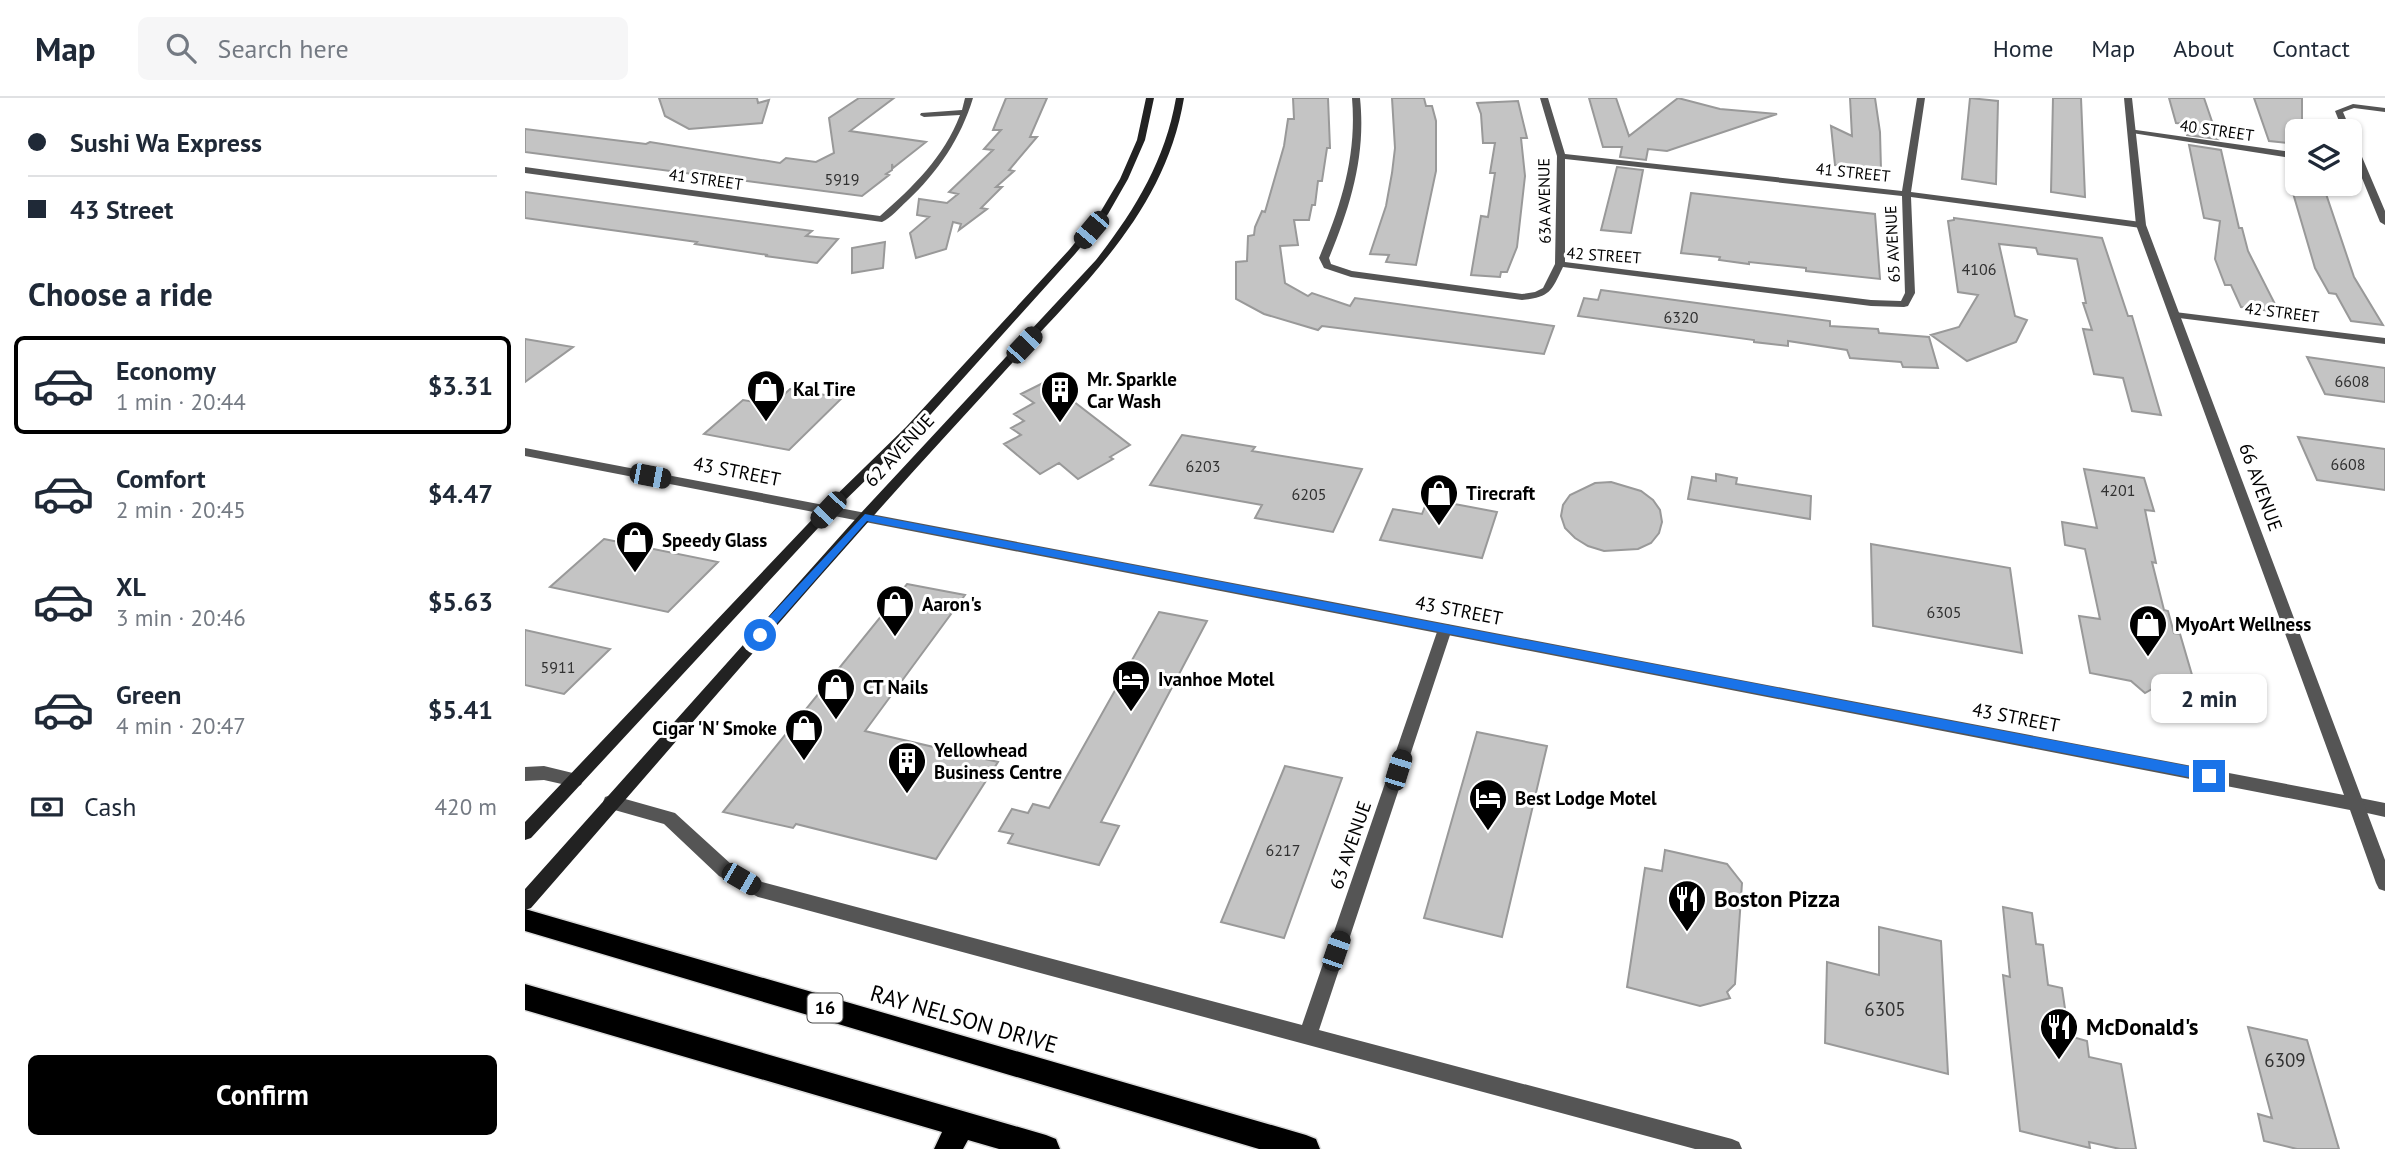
<!DOCTYPE html>
<meta charset="utf-8">
<style>
:root{--surface:#fff;--page:#f6f6f7;--text:#1f2937;--muted:#747a83;--line:#e0e1e3;--accent:#000}
body{margin:0;font-family:"PT Sans",sans-serif;background:var(--page);color:var(--text);height:100vh;display:flex;flex-direction:column;font-size:26px;white-space:nowrap}
*{box-sizing:border-box;margin:0}
p{font-size:23px;color:var(--muted)}
.icon{flex:none;width:38px;height:38px;fill:none;stroke:currentColor;stroke-width:2;stroke-linecap:round;stroke-linejoin:round}
.map{position:relative;flex:1;overflow:hidden}
.panel{display:flex;flex-direction:column;background:var(--surface);width:525px}
.panel>*{flex:none}
.banner{display:grid;align-content:center;height:154px;padding:0 28px;background:var(--surface)}
.fabs{position:absolute;left:1760px;top:21px;display:grid;gap:14px}
.fabs a{display:grid;place-items:center;width:77px;height:77px;border-radius:10px;background:var(--surface);box-shadow:0 2px 5px #0004;font-size:35px}
.end{position:absolute;width:32px;height:32px;margin:-16px;border:9px solid #1a73e8;background:#fff;box-shadow:0 0 0 4px #fff}
.from{border-radius:50%}
.bubble{position:absolute;height:49px;border-radius:10px;background:var(--surface);box-shadow:0 2px 5px #0004;font-size:23px;font-weight:700;line-height:49px;text-align:center}
.car{position:absolute;width:21px;height:42px;margin:-21px -10px;border-radius:9px;box-shadow:0 0 5px 2px #0007;background:linear-gradient(#222 24%,#8ab4d8 0 40%,#222 0 76%,#8ab4d8 0 86%,#222 0)}
.banner b{display:flex;align-items:center;gap:24px;height:66px;font-size:26px}
.banner b+b{border-top:2px solid var(--line)}
.banner i{width:18px;height:18px;background:var(--text)}
ul{padding:0;list-style:none}
li{display:flex;align-items:center;gap:21px;height:98px;margin:0 14px 10px;padding:0 14px;border:4px solid transparent;border-radius:10px}
li div{flex:1}
li b{display:block;font-size:26px}
li em{font-style:normal;font-weight:700}
li.current{border-color:var(--accent)}
li>.icon{width:63px;height:63px;stroke-width:1.5}
h2{padding:0 28px;font-size:32px;line-height:84px}
.pay{display:flex;align-items:center;gap:18px;height:77px;padding:0 28px;font-size:26px}
.pay p{margin-inline-start:auto}
.action{display:flex;gap:14px;margin-top:auto;padding:14px 28px}
.action a{flex:1;height:80px;border-radius:10px;background:var(--accent);color:#fff;font-size:28px;font-weight:700;line-height:80px;text-align:center}
header{display:flex;align-items:center;gap:42px;box-sizing:border-box;height:98px;padding:0 35px;background:var(--surface);border-bottom:2px solid var(--line)}
header strong{font-size:33px}
nav{display:flex;gap:38px;margin-inline-start:auto;font-size:24px}
.search{width:490px;height:63px;background:var(--page);display:flex;align-items:center;gap:18px;box-sizing:border-box;padding:0 24px;border-radius:10px;color:var(--muted);font-size:26px}
main{display:flex;flex:1;min-height:0}
.map>svg:first-child{display:block}
</style>
<header>
<strong>Map</strong>
<div class="search"><svg class="icon" aria-label="search" viewBox="0 0 24 24"><circle cx="10" cy="10" r="6"/><path d="M15 15l6 6"/></svg>Search here</div>
<nav><a>Home</a><a>Map</a><a>About</a><a>Contact</a></nav>
</header>
<main>
<section class="panel">
<div class="banner">
<b><i class="from"></i>Sushi Wa Express</b>
<b><i></i>43 Street</b>
</div>
<h2>Choose a ride</h2>
<ul>
<li class="current"><svg class="icon" aria-label="car" viewBox="0 0 24 24"><path d="M5 17H2v-5l4-1 3-4h7l3 4 3 1v5h-3M9 17h6M6 11h13"/><circle cx="7" cy="17" r="2"/><circle cx="17" cy="17" r="2"/></svg><div><b>Economy</b><p>1 min · 20:44</p></div><em>$3.31</em></li>
<li><svg class="icon" aria-label="car" viewBox="0 0 24 24"><path d="M5 17H2v-5l4-1 3-4h7l3 4 3 1v5h-3M9 17h6M6 11h13"/><circle cx="7" cy="17" r="2"/><circle cx="17" cy="17" r="2"/></svg><div><b>Comfort</b><p>2 min · 20:45</p></div><em>$4.47</em></li>
<li><svg class="icon" aria-label="car" viewBox="0 0 24 24"><path d="M5 17H2v-5l4-1 3-4h7l3 4 3 1v5h-3M9 17h6M6 11h13"/><circle cx="7" cy="17" r="2"/><circle cx="17" cy="17" r="2"/></svg><div><b>XL</b><p>3 min · 20:46</p></div><em>$5.63</em></li>
<li><svg class="icon" aria-label="car" viewBox="0 0 24 24"><path d="M5 17H2v-5l4-1 3-4h7l3 4 3 1v5h-3M9 17h6M6 11h13"/><circle cx="7" cy="17" r="2"/><circle cx="17" cy="17" r="2"/></svg><div><b>Green</b><p>4 min · 20:47</p></div><em>$5.41</em></li>
</ul>
<div class="pay"><svg class="icon" aria-label="cash" viewBox="0 0 24 24"><path d="M3 7h18v10H3z"/><circle cx="12" cy="12" r="2"/></svg>Cash<p>420 m</p></div>
<div class="action"><a>Confirm</a></div>
</section>
<div class="map">
<svg width="1860" height="1051" viewBox="0 0 1860 1051">
<rect width="100%" height="100%" fill="#fff"/>
<path fill="#c4c4c4" stroke="#999" stroke-width="2" d="M134 0H232L233 5 244 2 237 25 164 31 140 18Z
M334 0H369L325 33 401 44 368 70 367 66V72L361 76 364 77 337 98 0 54V31L121 46 125 44 255 65 261 60 291 64 309 55 304 20Z
M481 0H522L505 39H512L484 72 489 73 471 89H477L456 110 462 111 434 132 436 126 428 124 421 151 391 160 385 135 404 119 392 117 394 101 422 105 433 96 424 94 468 52 459 51 476 32H468Z
M768 0H803L805 50H802L797 83H793L790 107H787L784 122H769L773 147 755 148 760 185 783 198 787 195 825 208 830 200 1029 228 1019 256 797 228 793 232 739 216 711 201V164L722 163 723 138 729 137 730 129 737 113 740 114 759 48 763 21H769Z
M867 0H899L901 8H907L911 23V73L891 167 861 164 864 157 845 156 861 108 867 75 870 50Z
M1064 0H1091L1104 38 1153 0 1195 11 1252 16 1142 53 1123 51 1121 62 1095 59 1097 49H1078Z
M1325 0H1350L1355 34 1356 72 1310 67 1306 28 1327 38Z
M1445 0 1473 3 1471 86 1437 81Z
M1528 0H1556L1560 99 1526 94Z
M1644 0H1679L1693 41 1662 37 1660 26 1651 25Z
M1729 0H1777V33H1765L1771 46 1744 43Z
M993 3 1002 40H996L1000 78 992 149 982 174H976L975 179 946 177 956 118 963 119 970 75H965L970 45H958L956 16 952 5Z
M1664 47 1696 52 1714 130H1717L1723 153 1754 214 1716 209 1706 187H1700L1690 161 1695 123 1679 120Z
M1092 69 1118 72 1106 135 1076 132Z
M1765 85 1799 90 1829 179 1858 227 1826 223 1811 196 1804 195 1790 170Z
M0 94 287 133 281 138 313 141 292 165 240 158 243 157 170 146 172 144 0 120Z
M1166 95 1350 116 1355 181 1281 173V170L1224 164V166L1194 162 1195 159 1156 155Z
M1429 120 1577 140 1603 218H1607L1636 317 1607 313 1598 280 1569 276 1558 231 1567 232 1558 205H1561L1552 161 1513 156 1511 150 1474 146 1490 218 1502 222 1491 244 1442 263 1406 237 1434 229 1453 197 1433 194 1423 123 1429 122Z
M360 144 358 170 327 175V150Z
M1076 192 1305 223V228L1353 231 1354 235 1404 239 1413 270 1378 269 1376 264 1325 260 1322 252 1263 243V248L1229 244V242L1053 218 1059 200 1073 202Z
M0 241 48 249 0 284Z
M1782 259 1860 270V304L1800 296Z
M522 283 605 347 585 359 588 361 553 381 534 365 515 376 479 346 496 337 486 330 499 323 489 316 509 305 496 296Z
M265 291 317 300 264 352 179 336 218 302 248 307Z
M657 337 730 349 727 353 837 371 808 434 730 420 737 407 625 387Z
M1773 339 1860 351V392L1792 382Z
M1559 371 1619 380 1629 413 1620 412 1631 465 1627 464 1639 512 1643 513 1649 535 1655 536 1672 594 1634 587 1620 595 1606 583 1565 575 1554 518 1575 521 1560 451 1540 447 1537 424 1572 430Z
M1191 376 1212 380 1211 386 1286 398 1285 421 1163 401 1167 379 1191 383Z
M1086 384 1116 393 1128 402 1135 412 1137 424 1134 435 1126 445 1113 451 1079 453 1063 448 1050 440 1040 430 1036 418 1038 407 1045 397 1070 385Z
M903 401 972 414 957 460 855 442 868 411 897 416Z
M79 441 193 464 143 514 25 489Z
M1346 446 1485 470 1497 555 1348 528Z
M382 486 440 497 340 633 473 664 411 761 271 726 268 730 198 714Z
M634 514 682 523 576 724 594 728 574 767 483 745 488 736 474 733 487 711 503 715 508 706 524 710Z
M0 532 85 551 39 596 0 587Z
M952 634 1022 648 977 839 899 820Z
M760 668 817 680 759 840 696 824Z
M1140 752 1202 766 1217 785 1210 886 1202 894 1205 900 1175 908 1102 889 1120 770 1137 773Z
M1478 809 1507 815 1511 846 1518 847 1523 887 1537 890 1544 938 1562 943 1564 959 1596 966 1611 1051H1595L1564 1044 1565 1050 1495 1033 1478 877 1485 879Z
M1354 829 1416 843 1423 976 1300 945 1302 864 1354 877Z
M1723 929 1782 942 1814 1051H1772L1739 1043 1733 1016 1747 1020Z"/>
<g fill="none" stroke-linecap="round" stroke-linejoin="round">
<defs>
<path id="trunk" d="M0 811 781 1037 791 1041 795 1051H734L0 833Z
M0 886 521 1037 531 1041 535 1051H474L443 1042 438 1051H409L417 1034 0 912Z"/>
</defs>
<use href="#trunk" stroke="#dbdbdb" stroke-width="3"/>
<path fill="#555" fill-rule="evenodd" d="M440 0H448C436 40 413 74 382 103 374 110 366 120 357 124L0 75V69L355 118C388 89 419 59 435 17L399 19 395 17 396 15 437 12Z
M827 0H835C841 57 826 107 804 160L806 166 827 173 997 196 1010 194 1018 190 1030 166 1032 58 1015 0H1023L1040 56 1377 93 1392 0H1400L1386 94 1616 124 1621 127 1616 130 1386 99 1390 195 1383 208 1379 209 1346 208 1038 169C1026 194 1025 199 997 202L826 179 799 170 794 160C816 108 832 58 827 0ZM1040 61 1377 98 1380 195 1376 203 1346 202 1040 164Z
M1828 6 1860 10V14L1829 10 1818 14 1826 33H1818L1810 13Z
M1604 31 1773 55V61L1607 35 1603 33Z
M1825 38 1829 40 1860 113V127L1855 124 1825 51Z
M1650 214 1860 240V246L1646 219V215Z
M920 526 925 527 927 531 794 932 1207 1041 1214 1044 1217 1051H1170L233 799 194 778 139 726 86 711 80 709 78 704 80 699 86 697 150 715 206 766 237 784 777 927 913 531 915 527Z
M19 668 56 677 58 682 56 687 50 689 19 682 0 683V669Z
M1830 699 1860 705V719L1824 711 1822 706 1824 701Z"/>
<path fill="#555" fill-rule="evenodd" d="M1599 0H1607L1621 127 1860 762V793L1854 791 1851 785 1825 712 0 358V350L1819 697 1611 127Z"/>
<path fill="#222" fill-rule="evenodd" d="M621 0H629L620 42 603 81 583 116 550 156 389 335 307 415 6 740 0 742V724L299 409 381 329 544 152 576 113 595 81 612 42Z
M651 0H659C641 108 568 177 497 254 446 311 394 366 344 423 230 551 119 681 6 810L0 812V791L335 416 571 162C610 112 640 63 651 0Z"/>
<use href="#trunk" fill="#000" fill-rule="evenodd"/>
</g>
<path fill="#1a73e8" d="M340 416 1684 672 1691 678 1684 683 342 423 239 540H231V533Z"/>
<defs>
<symbol id="shop-pin" viewBox="-11 -11 22 30"><path d="M0 17L-7.5 6A9.5 9.5 0 1 1 7.5 6Z" fill="#000" stroke="#fff"/><path d="M-5-2.5h2.3a2.7 3.5 0 0 1 5.4 0H5L5.5 6h-11ZM-1.5-2.5h3a1.5 2.3 0 0 0-3 0Z" fill="#fff"/></symbol>
<symbol id="building-pin" viewBox="-11 -11 22 30"><path d="M0 17L-7.5 6A9.5 9.5 0 1 1 7.5 6Z" fill="#000" stroke="#fff"/><path d="M-4-6H4V6H1V3H-1V6H-4ZM-2.5-4.3h1.7v1.8h-1.7ZM.8-4.3h1.7v1.8H.8ZM-2.5-1h1.7V.8h-1.7ZM.8-1h1.7V.8H.8Z" fill="#fff"/></symbol>
<symbol id="hotel-pin" viewBox="-11 -11 22 30"><path d="M0 17L-7.5 6A9.5 9.5 0 1 1 7.5 6Z" fill="#000" stroke="#fff"/><path d="M-6-4.5h1.5V1H6V5H4.5V3h-9V5H-6ZM-4 0a1.8 1.8 0 1 1 3.6 0ZM.5 0V-2.5h3Q6-2.5 6 0Z" fill="#fff"/></symbol>
<symbol id="restaurant-pin" viewBox="-11 -11 22 30"><path d="M0 17L-7.5 6A9.5 9.5 0 1 1 7.5 6Z" fill="#000" stroke="#fff"/><path d="M-5-6h1v4h1v-4h1v4h1v-4h1v5L-1.5 .5V6h-2V.5L-5-1ZM5-6V6H3V1.5H1.5Q1.5-4 5-6Z" fill="#fff"/></symbol>
</defs>
<g fill-rule="evenodd">
<use href="#shop-pin" x="219" y="269" width="44" height="60"/>
<use href="#building-pin" x="513" y="270" width="44" height="60"/>
<use href="#shop-pin" x="892" y="373" width="44" height="60"/>
<use href="#shop-pin" x="88" y="420" width="44" height="60"/>
<use href="#shop-pin" x="348" y="484" width="44" height="60"/>
<use href="#shop-pin" x="1601" y="504" width="44" height="60"/>
<use href="#hotel-pin" x="584" y="559" width="44" height="60"/>
<use href="#shop-pin" x="289" y="567" width="44" height="60"/>
<use href="#shop-pin" x="257" y="608" width="44" height="60"/>
<use href="#building-pin" x="360" y="641" width="44" height="60"/>
<use href="#hotel-pin" x="941" y="678" width="44" height="60"/>
<use href="#restaurant-pin" x="1140" y="779" width="44" height="60"/>
<use href="#restaurant-pin" x="1512" y="907" width="44" height="60"/>
</g>
<g text-anchor="middle" stroke-width="6" stroke-linejoin="round" paint-order="stroke">
<g font-size="16" fill="#000" stroke="#fff">
<text transform="translate(1692 32) rotate(8)" y="6">40 STREET</text>
<text transform="translate(1328 74) rotate(6)" y="6">41 STREET</text>
<text transform="translate(181 81) rotate(8)" y="6">41 STREET</text>
<text transform="translate(1019 103) rotate(-91)" y="6">63A AVENUE</text>
<text transform="translate(1367 146) rotate(-93)" y="6">65 AVENUE</text>
<text transform="translate(1079 157) rotate(4)" y="6">42 STREET</text>
<text transform="translate(1757 214) rotate(7)" y="6">42 STREET</text>
</g>
<g font-size="16" fill="#313131">
<text x="317" y="87">5919</text>
<text x="1454" y="177">4106</text>
<text x="1156" y="225">6320</text>
<text x="1827" y="289">6608</text>
<text x="1823" y="372">6608</text>
<text x="678" y="374">6203</text>
<text x="1593" y="398">4201</text>
<text x="784" y="402">6205</text>
<text x="1419" y="520">6305</text>
<text x="33" y="575">5911</text>
<text x="758" y="758">6217</text>
</g>
<rect fill="#fff" stroke="#4c4c4c" stroke-width="2" x="282.5" y="895.5" width="35" height="29" rx="5"/>
<g font-size="18" font-weight="bold" fill="#000">
<text x="300" y="916">16</text>
</g>
<g font-size="19" font-weight="bold" fill="#000" stroke="#fff" text-anchor="start">
<text x="562" y="288">Mr. Sparkle<tspan x="562" dy="22">Car Wash</tspan></text>
<text x="268" y="298">Kal Tire</text>
<text x="941" y="402">Tirecraft</text>
<text x="137" y="449">Speedy Glass</text>
<text x="397" y="513">Aaron's</text>
<text x="1650" y="533">MyoArt Wellness</text>
<text x="633" y="588">Ivanhoe Motel</text>
<text x="338" y="596">CT Nails</text>
<text x="252" y="637" text-anchor="end">Cigar 'N' Smoke</text>
<text x="409" y="659">Yellowhead<tspan x="409" dy="22">Business Centre</tspan></text>
<text x="990" y="707">Best Lodge Motel</text>
</g>
<g font-size="19" fill="#000" stroke="#fff">
<text transform="translate(374 352) rotate(-47)" y="7">62 AVENUE</text>
<text transform="translate(212 373) rotate(11)" y="7">43 STREET</text>
<text transform="translate(1736 389) rotate(70)" y="7">66 AVENUE</text>
<text transform="translate(934 512) rotate(11)" y="7">43 STREET</text>
<text transform="translate(1491 619) rotate(11)" y="7">43 STREET</text>
<text transform="translate(825 747) rotate(-71)" y="7">63 AVENUE</text>
</g>
<g font-size="19" fill="#313131">
<text x="1360" y="918">6305</text>
<text x="1760" y="969">6309</text>
</g>
<g font-size="23" font-weight="bold" fill="#000" stroke="#fff" text-anchor="start">
<text x="1189" y="809">Boston Pizza</text>
<text x="1561" y="937">McDonald's</text>
</g>
<g font-size="23" fill="#000" stroke="#fff">
<text transform="translate(439 921) rotate(16)" y="8">RAY NELSON DRIVE</text>
</g>
</g>
</svg>
<div class="fabs">
<a><svg class="icon" aria-label="layers" viewBox="0 0 24 24"><path d="M12 4l9 5-9 5-9-5zM3 14l9 5 9-5"/></svg></a>
</div>
<i class="end from" style="left:235px;top:537px"></i>
<i class="end" style="left:1684px;top:678px"></i>
<div class="bubble" style="left:1626px;top:576px;width:116px">2 min</div>
<i class="car" style="left:566px;top:132px;rotate:220deg"></i>
<i class="car" style="left:499px;top:247px;rotate:43deg"></i>
<i class="car" style="left:125px;top:378px;rotate:101deg"></i>
<i class="car" style="left:303px;top:412px;rotate:223deg"></i>
<i class="car" style="left:873px;top:672px;rotate:17deg"></i>
<i class="car" style="left:216px;top:781px;rotate:120deg"></i>
<i class="car" style="left:811px;top:853px;rotate:19deg"></i>
</div>
</main>
